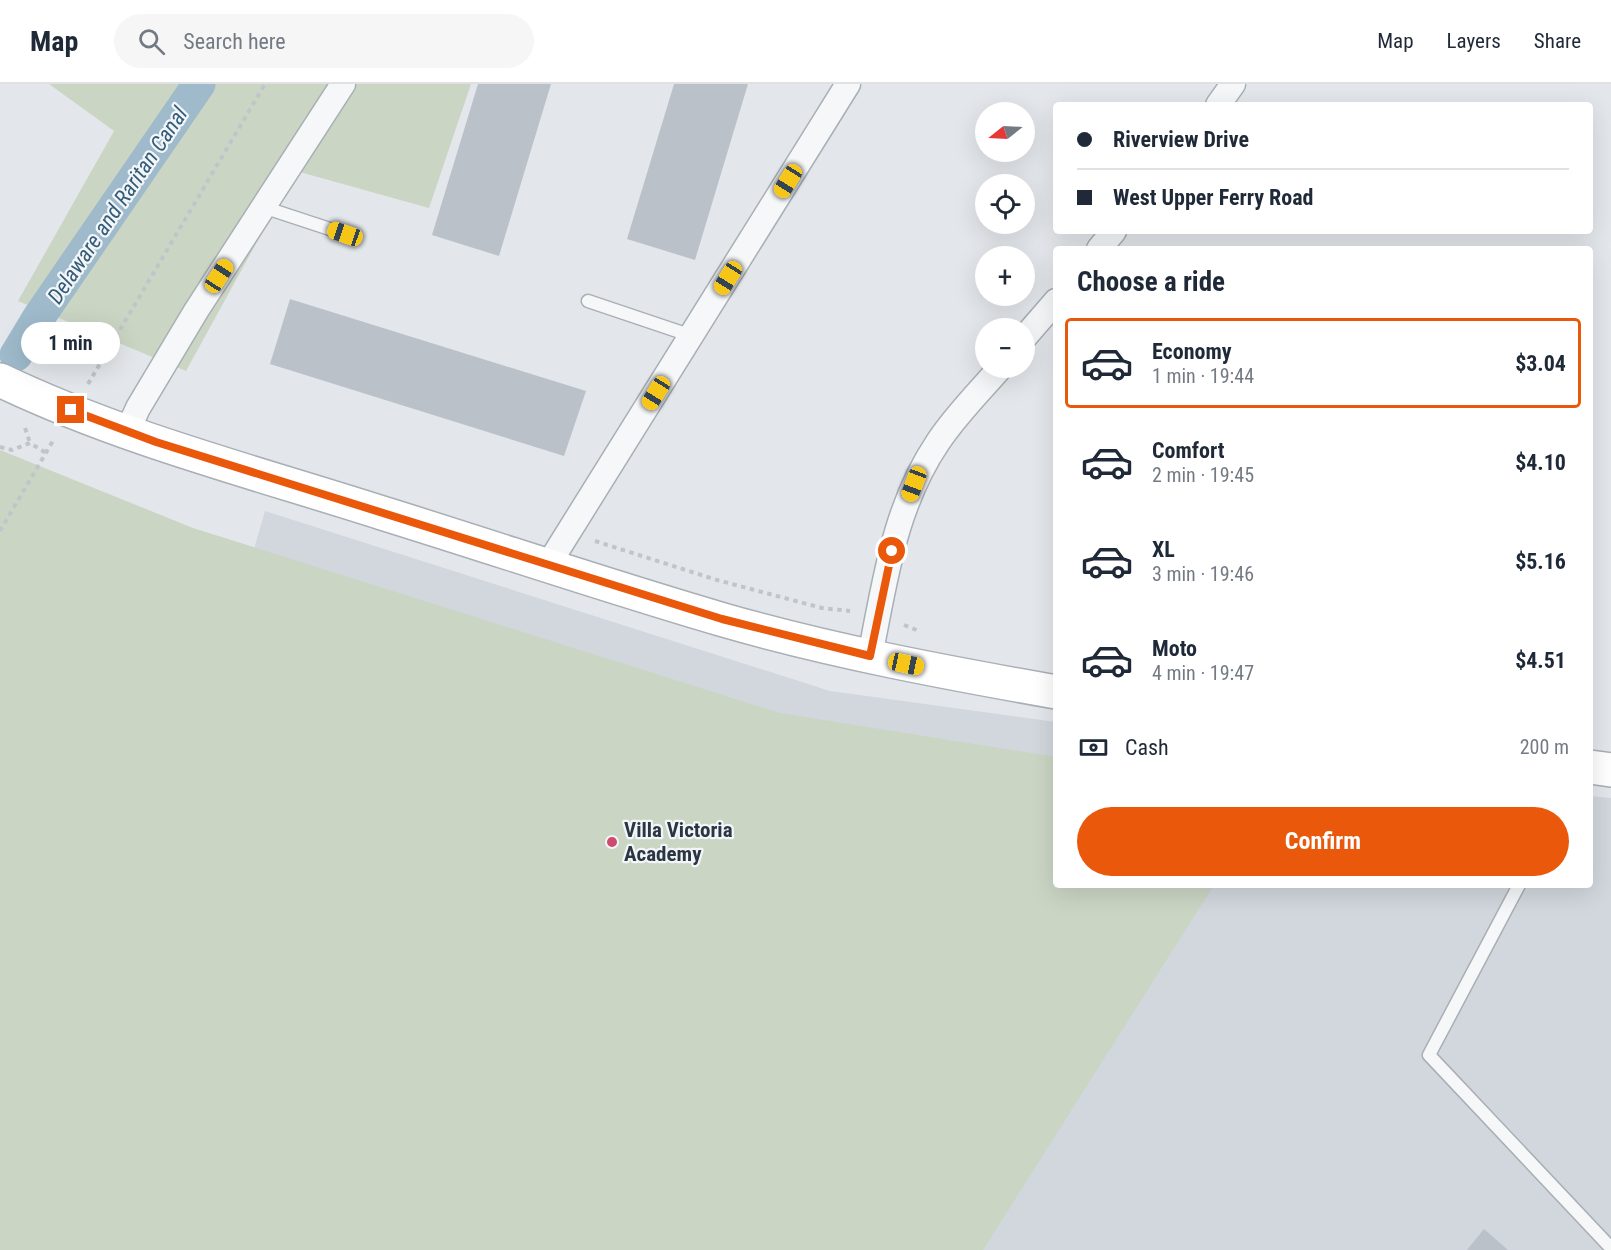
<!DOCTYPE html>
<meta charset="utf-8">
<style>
:root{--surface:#fff;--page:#f6f6f7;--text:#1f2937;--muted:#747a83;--line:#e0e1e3;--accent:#ea580c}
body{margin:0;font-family:"Roboto Condensed",sans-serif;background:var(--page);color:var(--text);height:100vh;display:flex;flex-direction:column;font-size:22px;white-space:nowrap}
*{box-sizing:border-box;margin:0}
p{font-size:20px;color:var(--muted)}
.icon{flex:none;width:33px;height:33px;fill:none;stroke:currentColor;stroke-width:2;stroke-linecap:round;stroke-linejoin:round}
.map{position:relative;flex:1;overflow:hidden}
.panel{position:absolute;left:1053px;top:162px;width:540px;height:642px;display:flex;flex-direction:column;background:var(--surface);border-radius:6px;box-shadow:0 6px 24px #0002}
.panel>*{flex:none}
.guide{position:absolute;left:1053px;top:18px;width:540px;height:132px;border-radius:6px;box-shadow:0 6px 24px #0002;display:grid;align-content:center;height:132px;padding:0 24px;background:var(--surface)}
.needle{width:39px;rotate:252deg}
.buttons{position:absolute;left:975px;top:18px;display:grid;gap:12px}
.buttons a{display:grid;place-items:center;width:60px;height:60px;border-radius:50%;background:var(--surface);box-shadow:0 6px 24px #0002;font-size:30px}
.end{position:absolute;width:27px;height:27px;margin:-14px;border:8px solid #ea580c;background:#fff;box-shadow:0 0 0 3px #fff}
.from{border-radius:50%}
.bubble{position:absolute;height:42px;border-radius:21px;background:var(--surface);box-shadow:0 6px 24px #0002;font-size:20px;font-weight:700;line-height:42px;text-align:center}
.car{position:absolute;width:18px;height:36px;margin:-18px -9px;border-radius:8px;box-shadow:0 0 4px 2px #0007;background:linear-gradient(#f5c518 24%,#345 0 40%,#f5c518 0 76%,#345 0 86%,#f5c518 0)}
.guide b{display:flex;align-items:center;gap:21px;height:57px;font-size:22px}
.guide b+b{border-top:2px solid var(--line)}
.guide i{width:15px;height:15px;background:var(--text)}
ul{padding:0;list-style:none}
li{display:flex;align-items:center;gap:18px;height:90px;margin:0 12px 9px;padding:0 12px;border:3px solid transparent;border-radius:6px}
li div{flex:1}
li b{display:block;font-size:22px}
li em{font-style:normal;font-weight:700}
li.selected{border-color:var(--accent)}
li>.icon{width:54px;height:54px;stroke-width:1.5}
h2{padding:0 24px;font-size:27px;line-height:72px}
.pay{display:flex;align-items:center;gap:15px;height:66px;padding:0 24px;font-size:22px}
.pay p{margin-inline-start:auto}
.cta{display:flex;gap:12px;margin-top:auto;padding:12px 24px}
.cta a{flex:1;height:69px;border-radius:36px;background:var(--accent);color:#fff;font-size:24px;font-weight:700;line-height:69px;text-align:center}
header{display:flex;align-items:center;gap:36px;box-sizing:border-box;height:84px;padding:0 30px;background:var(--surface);border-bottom:2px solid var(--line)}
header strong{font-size:28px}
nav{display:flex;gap:33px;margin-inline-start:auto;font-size:21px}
.search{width:420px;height:54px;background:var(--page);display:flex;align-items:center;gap:15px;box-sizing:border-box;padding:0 21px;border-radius:33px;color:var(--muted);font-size:22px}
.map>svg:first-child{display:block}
</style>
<header>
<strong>Map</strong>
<div class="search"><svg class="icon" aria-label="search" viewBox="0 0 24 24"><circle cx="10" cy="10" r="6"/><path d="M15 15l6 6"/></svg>Search here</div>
<nav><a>Map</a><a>Layers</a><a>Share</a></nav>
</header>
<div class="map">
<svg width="1611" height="1166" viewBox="0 0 1611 1166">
<rect width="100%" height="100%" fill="#e3e7eb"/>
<path fill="#d1d7dd" d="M265 427 830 607 1056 638V801H1590V712L1611 714V1166H50Z"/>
<path fill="#cbd5c4" d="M49 0H471L429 124 296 87 186 287 18 217 114 47Z
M0 366 193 444 780 629 1056 673V801H1214L983 1166H0Z"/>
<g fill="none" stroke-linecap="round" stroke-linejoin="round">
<path stroke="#9ebacb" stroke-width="33" d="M16 271 39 233 199 0"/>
</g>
<path fill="#bac1c8" d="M478 0H551L499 172 432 151Z
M674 0H748L695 176 627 155Z
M290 215 586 307 564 372 270 280Z
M1484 1145 1508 1166H1467Z"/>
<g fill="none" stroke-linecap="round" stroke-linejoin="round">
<defs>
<path id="service" d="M263 123 345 150
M588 217 692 252
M1519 801 1429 971 1611 1164"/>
<path id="minor" d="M1218 21 1233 0
M1099 165 1114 147
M1024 254 1056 217
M127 348 138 324 196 227 343 0
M548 481 848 0
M870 572C885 498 894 423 938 358 955 332 979 308 1000 284"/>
<path id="secondary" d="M0 296C121 354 254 388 382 429 495 464 607 502 720 535 830 567 943 588 1056 608
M1590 683 1611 686"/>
</defs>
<use href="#service" stroke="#a8afb5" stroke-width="15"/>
<use href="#minor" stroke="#a8afb5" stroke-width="27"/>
<use href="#secondary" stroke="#a8afb5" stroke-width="36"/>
<path stroke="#c1c5ca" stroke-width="4" stroke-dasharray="4.5 4.5" stroke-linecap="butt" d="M64 250 102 276
M88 300 265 0
M25 344 30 359
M0 363 12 366 30 359 46 369
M0 447 54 355
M595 457 717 496 822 524 850 527
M904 541 919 547"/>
<use href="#service" stroke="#f6f7f9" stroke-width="12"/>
<use href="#minor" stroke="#f6f7f9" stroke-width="24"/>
<use href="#secondary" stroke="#fff" stroke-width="33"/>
</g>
<circle fill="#8c9c89" cx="64" cy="263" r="9"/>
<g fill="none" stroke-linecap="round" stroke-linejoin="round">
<path stroke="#ea580c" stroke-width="8" d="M71 326 156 358 722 535 870 572 892 467"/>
</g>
<circle fill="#cf4971" stroke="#f3f6f8" stroke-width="2" cx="612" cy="758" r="6"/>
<g text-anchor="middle" stroke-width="4.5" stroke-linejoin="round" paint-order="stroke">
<g font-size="21" font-weight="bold" fill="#2a3743" stroke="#f3f6f8" text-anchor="start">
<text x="624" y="753">Villa Victoria<tspan x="624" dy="24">Academy</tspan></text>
</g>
<g font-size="22" font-style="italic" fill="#345c78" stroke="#f3f6f8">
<text transform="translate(117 121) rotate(-56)" y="8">Delaware and Raritan Canal</text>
</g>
</g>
</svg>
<div class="buttons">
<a><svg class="needle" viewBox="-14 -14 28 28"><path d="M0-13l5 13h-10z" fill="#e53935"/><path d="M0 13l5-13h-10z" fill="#747a83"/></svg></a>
<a><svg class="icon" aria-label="locate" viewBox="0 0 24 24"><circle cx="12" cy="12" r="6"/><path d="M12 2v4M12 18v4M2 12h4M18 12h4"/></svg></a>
<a>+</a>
<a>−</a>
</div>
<i class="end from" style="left:892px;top:467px"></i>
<i class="end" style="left:71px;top:326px"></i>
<div class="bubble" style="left:21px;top:238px;width:99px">1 min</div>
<i class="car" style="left:788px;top:97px;rotate:212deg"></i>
<i class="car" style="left:345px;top:150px;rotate:289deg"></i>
<i class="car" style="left:219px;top:192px;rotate:33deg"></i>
<i class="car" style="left:728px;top:194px;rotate:212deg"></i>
<i class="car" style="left:656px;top:309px;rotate:212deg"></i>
<i class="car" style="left:914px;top:400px;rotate:201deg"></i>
<i class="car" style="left:906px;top:580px;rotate:102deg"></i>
<div class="guide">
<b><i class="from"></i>Riverview Drive</b>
<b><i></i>West Upper Ferry Road</b>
</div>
<section class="panel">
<h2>Choose a ride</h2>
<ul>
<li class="selected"><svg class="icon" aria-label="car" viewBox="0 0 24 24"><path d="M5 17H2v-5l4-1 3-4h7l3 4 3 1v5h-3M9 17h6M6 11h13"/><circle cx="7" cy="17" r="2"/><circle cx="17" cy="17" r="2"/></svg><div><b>Economy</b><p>1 min · 19:44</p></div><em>$3.04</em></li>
<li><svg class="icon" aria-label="car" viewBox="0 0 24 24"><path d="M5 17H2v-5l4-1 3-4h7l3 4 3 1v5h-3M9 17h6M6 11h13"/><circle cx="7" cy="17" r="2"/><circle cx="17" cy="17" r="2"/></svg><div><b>Comfort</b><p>2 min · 19:45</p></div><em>$4.10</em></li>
<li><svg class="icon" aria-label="car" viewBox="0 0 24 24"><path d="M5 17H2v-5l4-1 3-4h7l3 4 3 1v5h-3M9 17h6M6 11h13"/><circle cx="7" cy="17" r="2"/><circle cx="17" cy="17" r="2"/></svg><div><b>XL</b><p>3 min · 19:46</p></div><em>$5.16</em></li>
<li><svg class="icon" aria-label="car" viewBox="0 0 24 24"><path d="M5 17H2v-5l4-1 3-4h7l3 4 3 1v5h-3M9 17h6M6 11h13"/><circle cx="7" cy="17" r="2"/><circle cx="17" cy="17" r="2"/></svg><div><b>Moto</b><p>4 min · 19:47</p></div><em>$4.51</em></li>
</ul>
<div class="pay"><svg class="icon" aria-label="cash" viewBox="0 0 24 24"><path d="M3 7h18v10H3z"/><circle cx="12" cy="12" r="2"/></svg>Cash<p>200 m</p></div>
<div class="cta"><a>Confirm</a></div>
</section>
</div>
